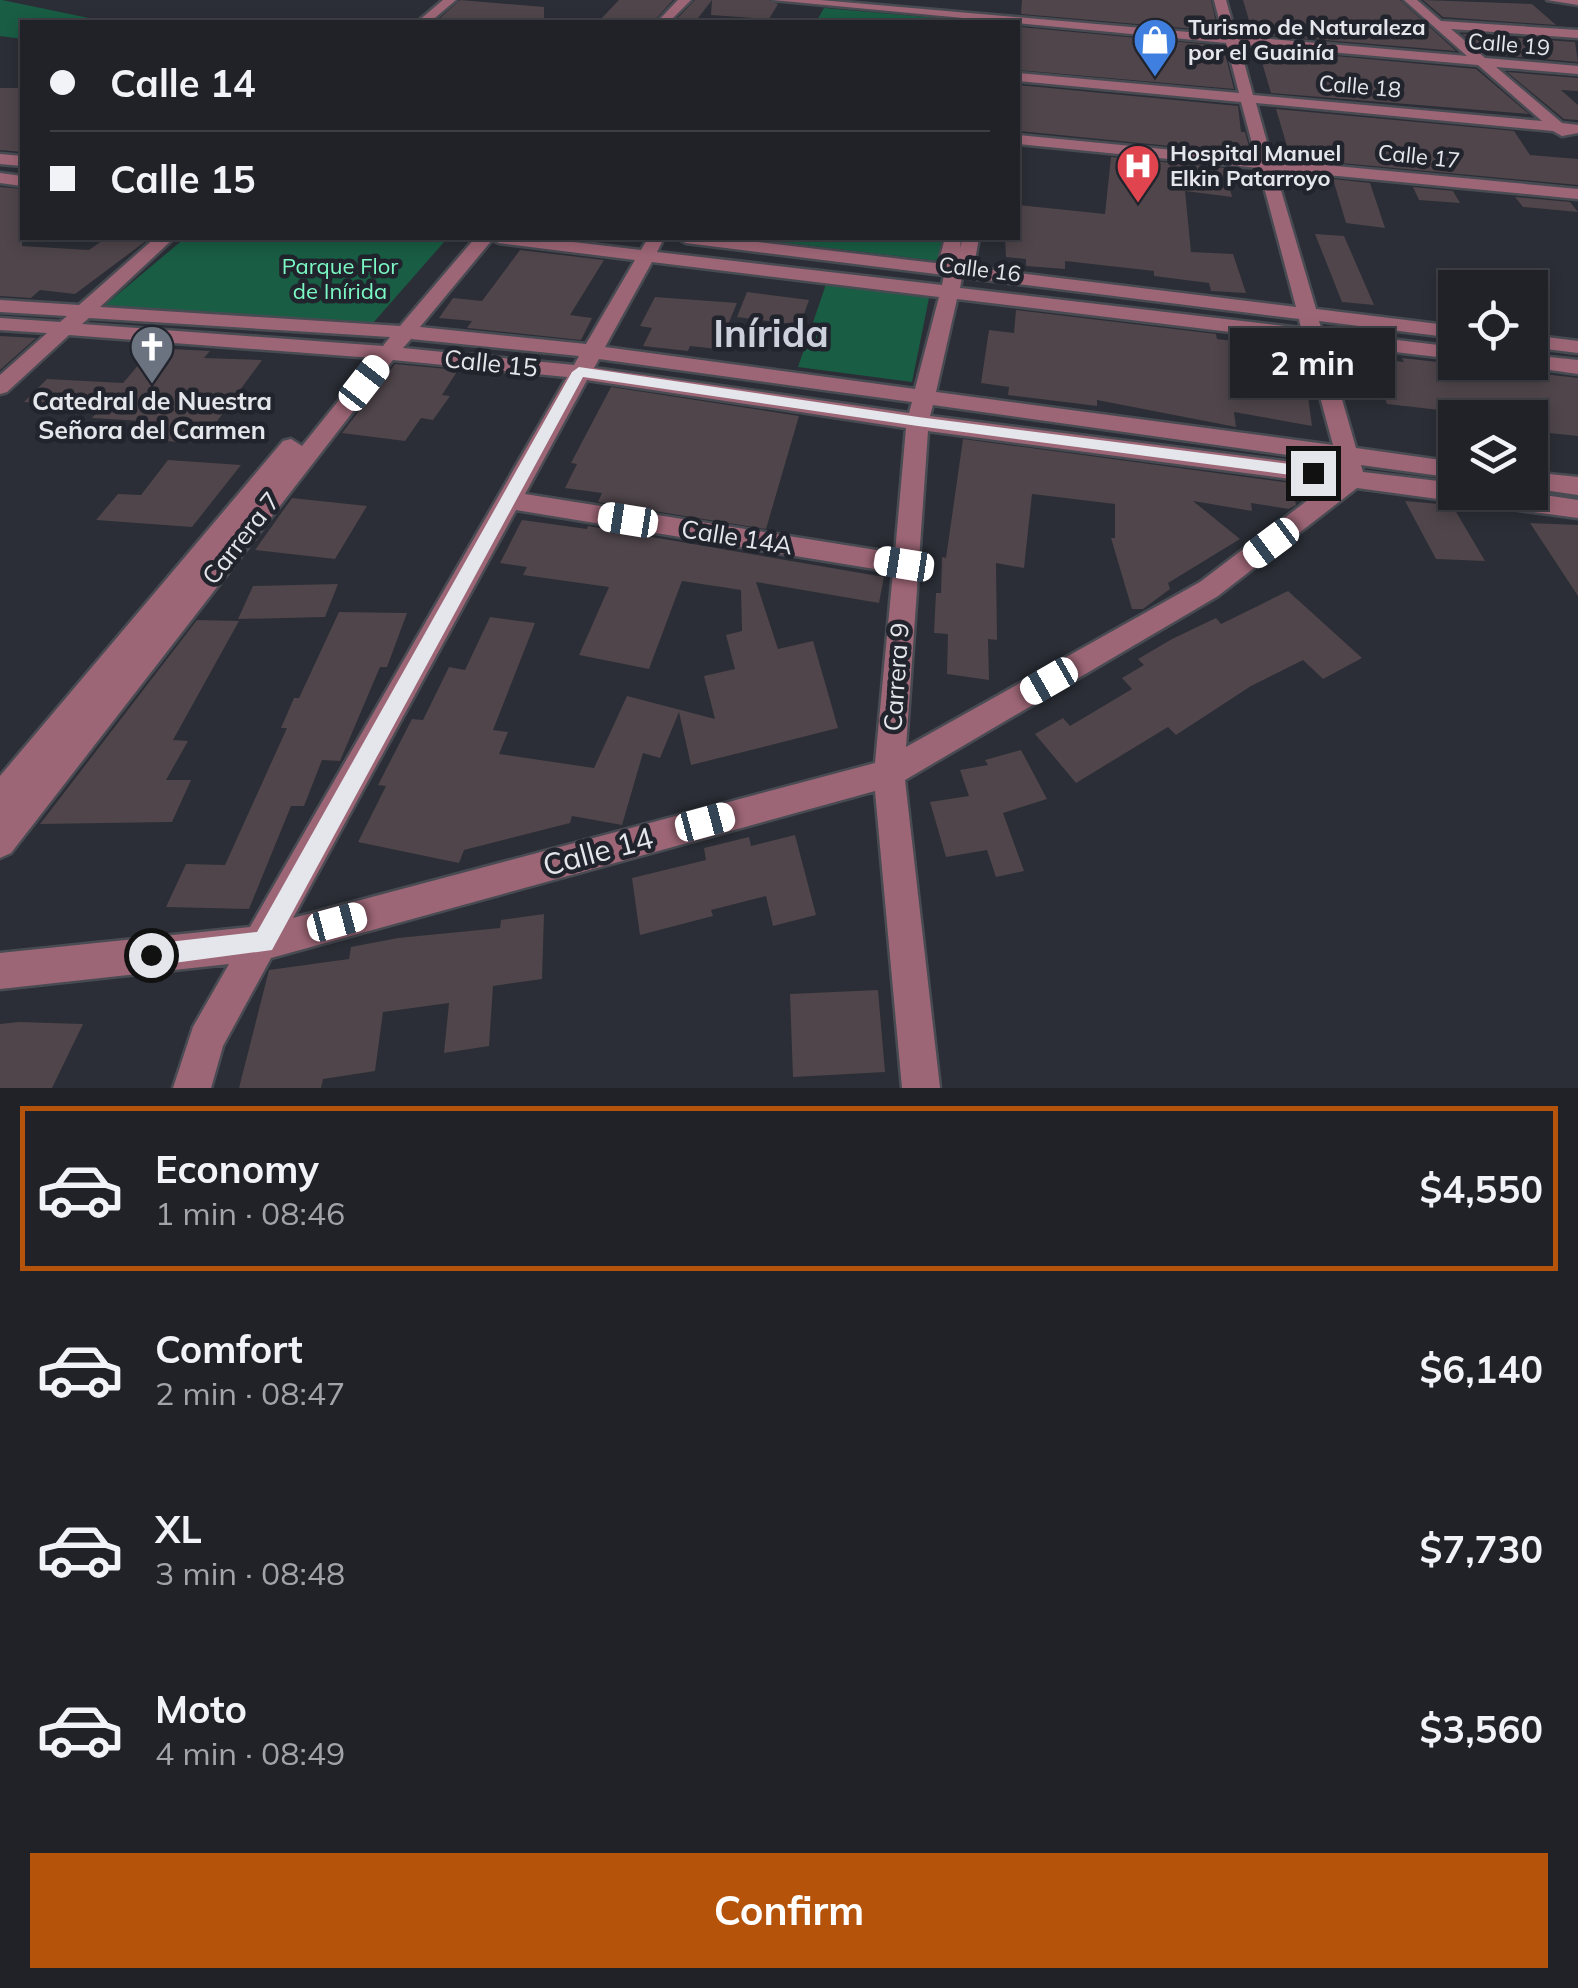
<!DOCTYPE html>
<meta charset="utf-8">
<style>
:root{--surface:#202228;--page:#2d2f34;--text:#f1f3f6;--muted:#a2a4a8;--line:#3d3f45;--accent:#b45309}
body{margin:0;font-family:Mulish,sans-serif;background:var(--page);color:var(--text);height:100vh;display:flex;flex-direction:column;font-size:38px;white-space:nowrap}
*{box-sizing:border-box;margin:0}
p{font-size:32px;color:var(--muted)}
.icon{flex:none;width:55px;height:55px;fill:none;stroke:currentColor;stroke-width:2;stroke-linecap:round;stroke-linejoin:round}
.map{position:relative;height:1088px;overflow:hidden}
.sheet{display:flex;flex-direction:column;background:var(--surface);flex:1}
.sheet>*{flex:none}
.hud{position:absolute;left:20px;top:20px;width:1000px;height:220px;border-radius:0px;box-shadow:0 5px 15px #0003,0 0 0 2px var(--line);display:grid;align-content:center;height:220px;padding:0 30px;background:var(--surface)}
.fabs{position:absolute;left:1438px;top:270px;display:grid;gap:20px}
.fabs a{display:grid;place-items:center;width:110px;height:110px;border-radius:0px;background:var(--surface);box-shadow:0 5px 15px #0003,0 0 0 2px var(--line);font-size:50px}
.end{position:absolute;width:45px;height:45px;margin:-22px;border:12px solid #e4e6eb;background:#111;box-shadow:0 0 0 5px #111}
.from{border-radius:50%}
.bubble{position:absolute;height:70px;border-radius:0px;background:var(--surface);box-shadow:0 5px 15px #0003,0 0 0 2px var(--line);font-size:32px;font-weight:700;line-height:70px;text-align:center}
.car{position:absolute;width:30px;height:60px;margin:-30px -15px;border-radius:12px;box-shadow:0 0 8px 2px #0007;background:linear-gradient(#fff 24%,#345 0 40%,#fff 0 76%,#345 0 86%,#fff 0)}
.hud b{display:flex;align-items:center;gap:35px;height:95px;font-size:38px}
.hud b+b{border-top:2px solid var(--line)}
.hud i{width:25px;height:25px;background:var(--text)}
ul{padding:18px 0 0;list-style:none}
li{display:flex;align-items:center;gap:30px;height:165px;margin:0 20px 15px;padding:0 10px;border:5px solid transparent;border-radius:0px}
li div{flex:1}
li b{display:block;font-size:38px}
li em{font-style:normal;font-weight:700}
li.current{border-color:var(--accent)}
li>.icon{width:90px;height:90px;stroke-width:1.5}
.cta{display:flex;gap:20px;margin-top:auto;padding:20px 30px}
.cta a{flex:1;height:115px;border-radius:0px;background:var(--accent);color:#fff;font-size:40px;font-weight:700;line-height:115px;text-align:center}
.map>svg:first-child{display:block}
</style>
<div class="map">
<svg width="1578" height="1088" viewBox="0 0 1578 1088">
<rect width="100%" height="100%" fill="#2b2e36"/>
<path fill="#195d44" d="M0 0H2L108 22H22V39L0 36Z
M824 8 983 22H816Z
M185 238H416L445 241 373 323 105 305Z
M746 238H942L938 261Z
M827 281 930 293 912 382 798 367Z"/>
<path fill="#4f454a" d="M460 0 544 7V22L439 19Z
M619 0H673L653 22 599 21Z
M695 0H769L778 4 769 19 711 15 712 0 695 22H674Z
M1022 0H1211L1218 31 1021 14Z
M1243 0H1400L1456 51 1253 34Z
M1423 0 1532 4 1556 25 1443 17Z
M1020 27 1223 46 1234 89 1018 70Z
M1462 34 1575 42 1578 62 1487 54Z
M1258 49 1476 69 1529 114 1271 93Z
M1507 72 1578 78V91L1561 90 1578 105V120L1564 119Z
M1018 85 1238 106 1241 132H1245L1251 154 1019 131Z
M0 88H22V152L0 150Z
M1276 109 1514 131 1530 155 1578 159V185L1298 159 1297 154 1289 153Z
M1111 157 1225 168 1232 197 1185 191 1191 252 1233 254 1246 293 1211 291 1209 283 1154 276V271L1065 261V269L1026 266V259L1006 257 1005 238H1018V205L1105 214Z
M1333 179 1370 183 1385 228 1346 223Z
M0 187 22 189V246L89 250 106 238H150L75 294 40 290 31 298 0 296Z
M1413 187 1453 191 1460 203 1419 200Z
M1515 197 1570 202 1578 212 1523 207Z
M1315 234 1344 236 1374 305 1342 302Z
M520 250 604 260 570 315 592 318 581 340 467 328 472 321 439 318 453 298 482 301Z
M747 292 809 300 800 325 737 317Z
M655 297 737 303 718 349 690 346 688 351 643 346 652 328 640 326Z
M1016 310 1216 334 1217 339 1290 348 1298 388 1307 389 1312 426 1234 412 1236 427 1097 400V406L1008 395 1009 387 981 383 989 330 1014 333Z
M0 336 36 338 0 370Z
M153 348 210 351 204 358 262 360 201 443 144 440 159 422 92 418 102 407 24 402 47 379 123 383Z
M1370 358 1404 362 1402 358 1578 378V436L1530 431V418H1459L1457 412 1387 404Z
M395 364 458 370 442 395 450 396 433 420 421 418 405 441 342 433Z
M611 387 799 416 766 529 598 502 602 493 565 488 577 464 571 463Z
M963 439 1291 483 1296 505 1289 509 1251 503 1252 511 1193 501 1240 539 1168 583 1170 589 1143 609H1132L1111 538H1115V504L1032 494 1024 568 996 563 997 640 988 639 989 680 947 674 948 634 934 633 936 593H941L942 557 946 558Z
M168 460 241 465 192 527 96 520 118 494 141 495Z
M292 498 367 506 335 559 255 550Z
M1405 501 1452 505 1485 561 1436 559Z
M522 520 587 529 588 526 884 577 879 603 756 582 778 649 813 641 838 728 691 765 679 712 660 758 643 753 622 825 572 816 570 823 464 850 459 863 358 842 386 786 378 785 412 719 423 720 449 667 465 670 490 617 535 623 493 730 508 732 499 754 594 768 627 696 715 719 704 676 735 669 726 635 742 631 741 590 682 581 649 669 579 655 609 587 523 575 527 567 500 563Z
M1530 523 1578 525V596Z
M338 584 325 617 238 619 253 586Z
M1288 591 1362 658 1323 679 1303 660 1251 686 1176 735 1168 727 1076 783 1035 734 1063 718 1070 726 1132 689 1122 678 1144 665 1138 659 1172 639 1216 618 1221 624Z
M339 612 407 613 387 667H380L340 761 322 760 304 806H291L249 909 166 907 186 864 225 865 287 728H281L294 698H299Z
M197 620 239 621 173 740 188 741 166 780H191L172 822 40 824Z
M1021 750 1047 799 1003 813 1024 871 996 877 987 850 946 857 930 802 969 796 960 770 988 765 985 760Z
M795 835 816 915 773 926 766 896 711 910 713 916 640 935 632 878 706 860 704 848 749 837 751 846Z
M544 914 542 979 493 986 489 1046 444 1053 449 1003 383 1012 375 1071 323 1079 321 1088H239L269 970 349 959 351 947 398 938 500 928 501 920Z
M878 990 885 1072 793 1077 790 994Z
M19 1022 83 1024 52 1088H0V1024Z"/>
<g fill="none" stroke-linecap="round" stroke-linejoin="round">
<defs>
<path id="minor" d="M443 0H456L430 22H417Z
M678 0H691L669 22H657Z
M773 0H820L1223 35 1214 0H1226L1236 36 1467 56 1404 0H1417L1441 21 1578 30V38L1451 29 1485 58 1578 66V74L1496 67 1562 123 1578 125V133L1562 136 1553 131 1256 103 1272 160 1578 189V199L1275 170 1316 309 1455 326V338L1319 321 1322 331 1455 347V359L1326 344 1356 448 1455 462V478L1361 465 1363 472 1455 483V492H1524L1578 500V518L1357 488 1218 596 905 780 940 1088H902L875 791 271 958 223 1046 211 1088H173L193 1027 229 964 0 989V953L250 927 567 377 393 360 11 853 0 858V776L283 441 291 439 302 446 373 358 69 335 7 392 0 394V375L47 333 0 330V318L60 322 67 316 0 312V300L79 305 155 238H174L100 307 400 326 475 238H539L641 250 648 238H664L657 252 942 285 944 275 686 243 677 238H725L943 264 940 257 945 238H961L960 248 963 238H979L975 260 969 267 1296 307 1259 168 1018 144V135L1256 158 1241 102 1018 81V73L1239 93 1226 43ZM1239 44 1478 65 1542 121 1253 95ZM492 240 499 243 635 260 586 344 420 327ZM652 262 939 297 915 389 605 347ZM962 277 1299 319 1301 328 960 288ZM957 299 1305 341 1333 445 936 392ZM89 318 390 337 383 346 82 324ZM411 339 579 356 574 365 403 348ZM599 359 912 402 909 413 594 368ZM587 380 906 428 895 553 525 494ZM933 405 1337 462 1339 468 930 416ZM928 431 1329 484 1200 582 906 747ZM516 510 893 572 875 763 293 918Z
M1547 0H1578V5Z
M0 154 22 156V166L0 164Z
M0 173 22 176V186L0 183Z
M1530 335 1578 341V353L1530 347Z
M1530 355 1578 360V374L1523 366 1521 362H1530Z
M1530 472 1578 477V495L1530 488Z"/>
</defs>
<use href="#minor" stroke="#494b53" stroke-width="5"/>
<use href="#minor" fill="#9d6676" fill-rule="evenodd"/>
</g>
<path fill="#e4e6eb" d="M579 367 918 417 1313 467 1321 473 1313 478 918 426 583 377 272 950 151 966 143 963 139 955 143 947 151 944 257 932 572 372Z"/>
<defs>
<symbol id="shop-pin" viewBox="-11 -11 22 30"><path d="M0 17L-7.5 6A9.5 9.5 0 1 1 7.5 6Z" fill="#3f7fe0" stroke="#21242c"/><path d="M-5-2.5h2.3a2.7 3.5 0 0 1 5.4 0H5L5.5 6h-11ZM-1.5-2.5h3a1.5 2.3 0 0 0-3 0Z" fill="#fff"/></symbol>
<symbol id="hospital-pin" viewBox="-11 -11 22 30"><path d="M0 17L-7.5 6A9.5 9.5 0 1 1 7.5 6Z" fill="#e0444e" stroke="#21242c"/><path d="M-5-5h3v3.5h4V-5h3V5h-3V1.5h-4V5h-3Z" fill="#fff"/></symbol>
<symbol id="church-pin" viewBox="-11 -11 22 30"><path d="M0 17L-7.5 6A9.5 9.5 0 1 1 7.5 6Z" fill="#6b7280" stroke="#21242c"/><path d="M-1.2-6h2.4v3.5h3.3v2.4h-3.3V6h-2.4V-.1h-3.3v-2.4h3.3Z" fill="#fff"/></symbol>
</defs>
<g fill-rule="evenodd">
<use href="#shop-pin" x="1130" y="15" width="50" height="68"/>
<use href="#hospital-pin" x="1113" y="141" width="50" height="68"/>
<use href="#church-pin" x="127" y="322" width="50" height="68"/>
</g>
<g text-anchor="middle" stroke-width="9" stroke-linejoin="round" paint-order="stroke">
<g font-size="22" font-weight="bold" fill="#e4e6eb" stroke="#21242c" text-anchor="start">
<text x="1188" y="35">Turismo de Naturaleza<tspan x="1188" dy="25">por el Guainía</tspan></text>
<text x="1170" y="161">Hospital Manuel<tspan x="1170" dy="25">Elkin Patarroyo</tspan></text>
</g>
<g font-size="22" fill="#e4e6eb" stroke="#21242c">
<text transform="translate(1509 44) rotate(5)" y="8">Calle 19</text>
<text transform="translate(1360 86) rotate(5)" y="8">Calle 18</text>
<text transform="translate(1419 156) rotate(6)" y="8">Calle 17</text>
<text transform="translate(980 269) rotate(7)" y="8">Calle 16</text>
</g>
<g font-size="22" fill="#7bf8c4" stroke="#21242c">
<text x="340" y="274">Parque Flor<tspan x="340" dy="25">de Inírida</tspan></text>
</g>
<g font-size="25" fill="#e4e6eb" stroke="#21242c">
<text transform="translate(491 363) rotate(6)" y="9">Calle 15</text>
<text transform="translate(737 537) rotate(9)" y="9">Calle 14A</text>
<text transform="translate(241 538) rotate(-52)" y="9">Carrera 7</text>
<text transform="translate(896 677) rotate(-86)" y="9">Carrera 9</text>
</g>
<g font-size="25" font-weight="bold" fill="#e4e6eb" stroke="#21242c">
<text x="152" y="410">Catedral de Nuestra<tspan x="152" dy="29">Señora del Carmen</tspan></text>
</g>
<g font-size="30" fill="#e4e6eb" stroke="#21242c">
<text transform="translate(598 852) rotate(-15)" y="10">Calle 14</text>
</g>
<g font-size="38" font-weight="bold" fill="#cdd1db" stroke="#21242c">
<text x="771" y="347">Inírida</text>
</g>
</g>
</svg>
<div class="fabs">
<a><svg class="icon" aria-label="locate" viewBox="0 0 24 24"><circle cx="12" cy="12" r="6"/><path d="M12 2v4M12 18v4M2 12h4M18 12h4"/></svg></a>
<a><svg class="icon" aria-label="layers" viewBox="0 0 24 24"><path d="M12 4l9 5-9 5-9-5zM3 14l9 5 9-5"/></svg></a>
</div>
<i class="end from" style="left:151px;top:955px"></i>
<i class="end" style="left:1313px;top:473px"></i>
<div class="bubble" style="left:1230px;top:328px;width:165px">2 min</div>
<i class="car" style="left:364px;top:383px;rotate:38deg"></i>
<i class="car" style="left:628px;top:520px;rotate:279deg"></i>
<i class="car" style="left:1271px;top:543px;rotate:233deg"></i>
<i class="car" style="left:904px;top:564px;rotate:279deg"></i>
<i class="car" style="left:1049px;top:681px;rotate:240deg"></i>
<i class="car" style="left:705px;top:822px;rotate:75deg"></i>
<i class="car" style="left:337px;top:922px;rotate:75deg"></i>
<div class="hud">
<b><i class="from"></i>Calle 14</b>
<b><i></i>Calle 15</b>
</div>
</div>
<section class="sheet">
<ul>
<li class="current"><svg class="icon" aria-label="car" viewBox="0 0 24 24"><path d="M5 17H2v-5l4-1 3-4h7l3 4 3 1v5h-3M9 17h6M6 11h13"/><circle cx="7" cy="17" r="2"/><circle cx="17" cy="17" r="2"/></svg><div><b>Economy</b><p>1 min · 08:46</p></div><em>$4,550</em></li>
<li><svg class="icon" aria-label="car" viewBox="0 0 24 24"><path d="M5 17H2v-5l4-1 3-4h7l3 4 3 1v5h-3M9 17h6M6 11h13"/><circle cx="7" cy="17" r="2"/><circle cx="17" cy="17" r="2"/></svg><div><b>Comfort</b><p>2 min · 08:47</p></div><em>$6,140</em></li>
<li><svg class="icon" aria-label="car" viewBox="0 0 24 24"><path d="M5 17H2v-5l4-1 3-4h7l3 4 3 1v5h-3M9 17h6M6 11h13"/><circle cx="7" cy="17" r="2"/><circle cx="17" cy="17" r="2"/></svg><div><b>XL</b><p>3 min · 08:48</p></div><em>$7,730</em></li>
<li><svg class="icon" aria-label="car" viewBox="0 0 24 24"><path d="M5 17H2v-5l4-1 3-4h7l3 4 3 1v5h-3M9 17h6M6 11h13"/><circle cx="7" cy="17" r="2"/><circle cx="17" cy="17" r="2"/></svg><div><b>Moto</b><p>4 min · 08:49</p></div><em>$3,560</em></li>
</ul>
<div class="cta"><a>Confirm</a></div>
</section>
